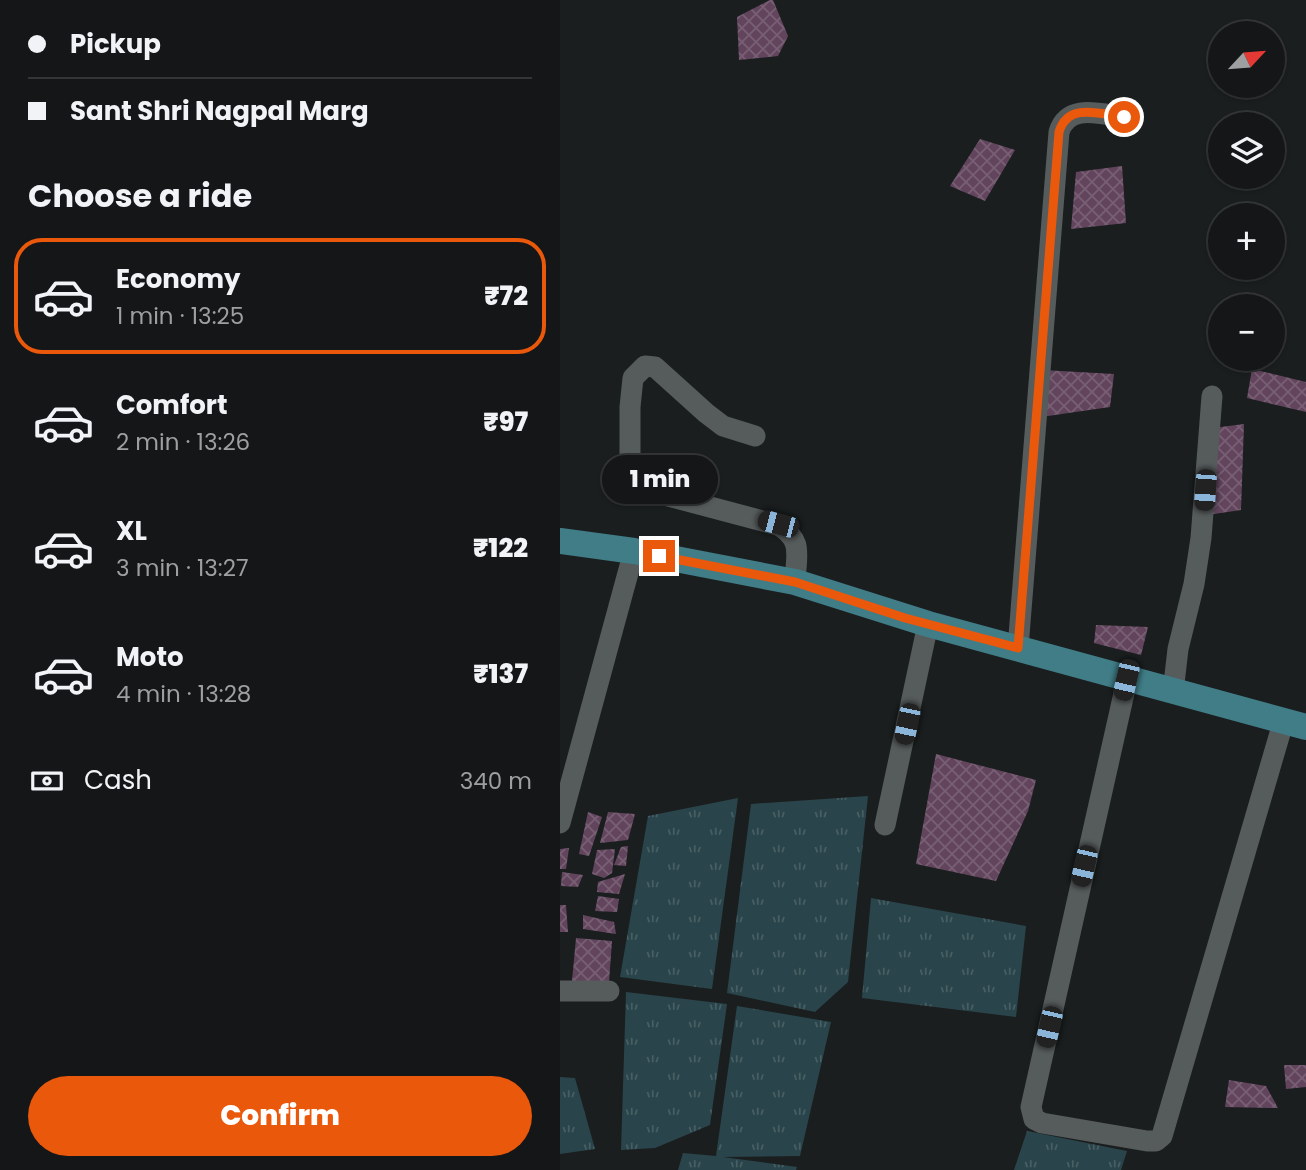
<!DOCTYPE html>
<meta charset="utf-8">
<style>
:root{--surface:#141617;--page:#1d1f20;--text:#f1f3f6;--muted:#9d9fa1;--line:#333536;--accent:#ea580c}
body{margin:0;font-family:Poppins,sans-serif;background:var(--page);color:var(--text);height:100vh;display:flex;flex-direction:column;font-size:26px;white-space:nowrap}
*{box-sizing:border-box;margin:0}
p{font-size:23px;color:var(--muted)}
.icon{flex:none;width:38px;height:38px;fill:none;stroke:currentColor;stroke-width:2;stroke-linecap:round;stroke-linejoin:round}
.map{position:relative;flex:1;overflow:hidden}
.sheet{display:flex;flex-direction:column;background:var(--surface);width:560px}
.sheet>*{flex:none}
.hud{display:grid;align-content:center;height:154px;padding:0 28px;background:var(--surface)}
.needle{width:46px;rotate:64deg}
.buttons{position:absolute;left:648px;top:21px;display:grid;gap:14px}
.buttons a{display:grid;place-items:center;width:77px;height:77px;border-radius:50%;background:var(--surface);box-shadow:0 2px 5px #0004,0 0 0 2px var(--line);font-size:35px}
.end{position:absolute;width:32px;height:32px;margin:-16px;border:9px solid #ea580c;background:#fff;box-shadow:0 0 0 4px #fff}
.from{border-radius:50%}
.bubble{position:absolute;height:49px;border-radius:24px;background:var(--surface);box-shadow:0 2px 5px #0004,0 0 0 2px var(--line);font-size:23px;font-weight:800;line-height:49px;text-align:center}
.car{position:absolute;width:21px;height:42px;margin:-21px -10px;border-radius:9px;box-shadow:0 0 5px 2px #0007;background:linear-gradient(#222 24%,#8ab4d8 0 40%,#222 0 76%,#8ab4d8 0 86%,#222 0)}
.hud b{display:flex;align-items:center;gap:24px;height:66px;font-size:26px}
.hud b+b{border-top:2px solid var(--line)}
.hud i{width:18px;height:18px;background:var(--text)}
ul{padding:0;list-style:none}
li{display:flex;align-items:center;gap:21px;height:116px;margin:0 14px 10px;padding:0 14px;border:4px solid transparent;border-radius:28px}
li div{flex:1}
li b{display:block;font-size:26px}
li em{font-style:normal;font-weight:800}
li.on{border-color:var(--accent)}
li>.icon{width:63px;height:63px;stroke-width:1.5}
h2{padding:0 28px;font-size:32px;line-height:84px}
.pay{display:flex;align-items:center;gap:18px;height:77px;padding:0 28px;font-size:26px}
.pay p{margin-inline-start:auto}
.action{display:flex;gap:14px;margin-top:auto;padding:14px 28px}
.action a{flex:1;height:80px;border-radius:42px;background:var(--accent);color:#fff;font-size:28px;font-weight:800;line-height:80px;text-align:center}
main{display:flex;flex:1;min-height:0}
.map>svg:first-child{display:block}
</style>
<main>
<section class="sheet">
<div class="hud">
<b><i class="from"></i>Pickup</b>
<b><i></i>Sant Shri Nagpal Marg</b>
</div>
<h2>Choose a ride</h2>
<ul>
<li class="on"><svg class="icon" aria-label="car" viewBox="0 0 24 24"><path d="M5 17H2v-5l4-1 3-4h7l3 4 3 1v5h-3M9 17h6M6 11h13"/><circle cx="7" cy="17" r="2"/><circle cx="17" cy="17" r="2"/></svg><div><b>Economy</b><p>1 min · 13:25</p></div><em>₹72</em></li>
<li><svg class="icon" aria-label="car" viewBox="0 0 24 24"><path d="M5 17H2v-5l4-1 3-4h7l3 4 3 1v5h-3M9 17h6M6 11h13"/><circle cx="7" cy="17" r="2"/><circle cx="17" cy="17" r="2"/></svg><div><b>Comfort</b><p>2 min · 13:26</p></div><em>₹97</em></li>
<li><svg class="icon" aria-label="car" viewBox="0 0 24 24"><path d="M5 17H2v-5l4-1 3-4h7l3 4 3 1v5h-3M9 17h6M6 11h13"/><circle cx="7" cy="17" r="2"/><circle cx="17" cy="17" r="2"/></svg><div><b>XL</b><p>3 min · 13:27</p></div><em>₹122</em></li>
<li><svg class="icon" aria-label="car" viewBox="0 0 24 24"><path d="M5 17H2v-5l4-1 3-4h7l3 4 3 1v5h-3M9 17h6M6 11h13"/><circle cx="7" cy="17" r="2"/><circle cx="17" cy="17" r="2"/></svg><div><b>Moto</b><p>4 min · 13:28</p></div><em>₹137</em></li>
</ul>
<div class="pay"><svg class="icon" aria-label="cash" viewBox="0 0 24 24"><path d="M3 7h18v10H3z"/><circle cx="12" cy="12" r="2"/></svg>Cash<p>340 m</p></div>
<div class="action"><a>Confirm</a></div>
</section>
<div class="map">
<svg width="746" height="1170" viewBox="0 0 746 1170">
<defs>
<pattern id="grass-tufts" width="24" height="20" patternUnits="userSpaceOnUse" patternTransform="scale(1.75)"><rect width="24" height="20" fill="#29444a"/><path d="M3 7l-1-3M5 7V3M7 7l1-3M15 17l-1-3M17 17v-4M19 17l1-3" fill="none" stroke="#475f64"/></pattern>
<pattern id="building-cross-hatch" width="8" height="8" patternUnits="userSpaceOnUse" patternTransform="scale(1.75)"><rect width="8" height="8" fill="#62455d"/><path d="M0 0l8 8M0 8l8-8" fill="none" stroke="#785f74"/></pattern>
</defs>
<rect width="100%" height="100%" fill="#1a1e1f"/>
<path fill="url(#grass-tufts)" d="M308 796 288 982 255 1012 167 993 191 804Z
M178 798 152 989 60 977 88 816Z
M311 898 466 926 456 1017 302 998Z
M66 992 167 1004 150 1125 95 1148 61 1150Z
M177 1006 271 1022 240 1156 163 1157 237 1167 236 1170H118L123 1153 156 1156Z
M0 1077 15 1078 35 1149 0 1154Z
M467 1131 567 1151 561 1170H454Z"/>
<path fill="url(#building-cross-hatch)" d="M210 0H213L228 36 218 56 179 60 177 17Z
M420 139 455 150 425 201 390 186Z
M562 166 566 223 511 229 516 172Z
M692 369 746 382V412L687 398Z
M483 370 554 374 550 407 481 417Z
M684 424 681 510 647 515 653 428Z
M536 625 588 627 581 655 534 643Z
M376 754 476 780 468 811 436 881 356 864Z
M28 812 42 817 29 856 19 854Z
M48 812 75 814 68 840 40 843Z
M68 846 66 866 54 865 61 847Z
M9 848 6 869H0V849Z
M55 849 52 873 44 878 32 874 37 850Z
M2 872 23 875 18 887 1 886Z
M65 874 59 894 37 892 38 882Z
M38 896 59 899 57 912 35 911Z
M0 905H6L8 932H0Z
M23 915 54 922 56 934 23 929Z
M16 938 52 941 49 982 12 981Z
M724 1065H746V1087L726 1089Z
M669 1080 706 1086 718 1108 665 1107Z"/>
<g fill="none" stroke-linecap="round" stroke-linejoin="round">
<path stroke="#565b5c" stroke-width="21" d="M195 436 163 426 146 413 95 367 85 366 73 378 70 407V465L77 480 97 493 218 525C244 540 236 556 235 582
M458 648 499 132C508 103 540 114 564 117
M567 680 471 1107 474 1119 482 1123 587 1141H596L602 1136 723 723
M613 692 618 649 634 584 641 538 652 396
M0 823 74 551
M325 825 368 624
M0 991H49"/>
<path stroke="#407d87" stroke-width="26" d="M0 541 74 551 235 582 368 624 746 727"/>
</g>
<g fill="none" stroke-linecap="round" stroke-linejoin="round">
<path stroke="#ea580c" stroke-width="9" d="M99 556 235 582 345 618 458 648 499 132C508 102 540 114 564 117"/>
</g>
</svg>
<div class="buttons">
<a><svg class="needle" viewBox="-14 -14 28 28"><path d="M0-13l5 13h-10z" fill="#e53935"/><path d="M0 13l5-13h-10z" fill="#9d9fa1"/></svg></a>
<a><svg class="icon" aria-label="layers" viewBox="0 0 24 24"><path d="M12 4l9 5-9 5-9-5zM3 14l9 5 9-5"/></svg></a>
<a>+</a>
<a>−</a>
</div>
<i class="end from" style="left:564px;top:117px"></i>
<i class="end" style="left:99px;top:556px"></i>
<div class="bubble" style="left:42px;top:455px;width:116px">1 min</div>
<i class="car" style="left:645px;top:490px;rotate:184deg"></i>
<i class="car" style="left:218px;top:524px;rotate:285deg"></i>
<i class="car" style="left:566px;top:680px;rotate:193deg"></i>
<i class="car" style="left:347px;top:724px;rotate:192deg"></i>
<i class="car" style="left:524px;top:866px;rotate:193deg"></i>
<i class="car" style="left:489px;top:1027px;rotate:193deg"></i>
</div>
</main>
